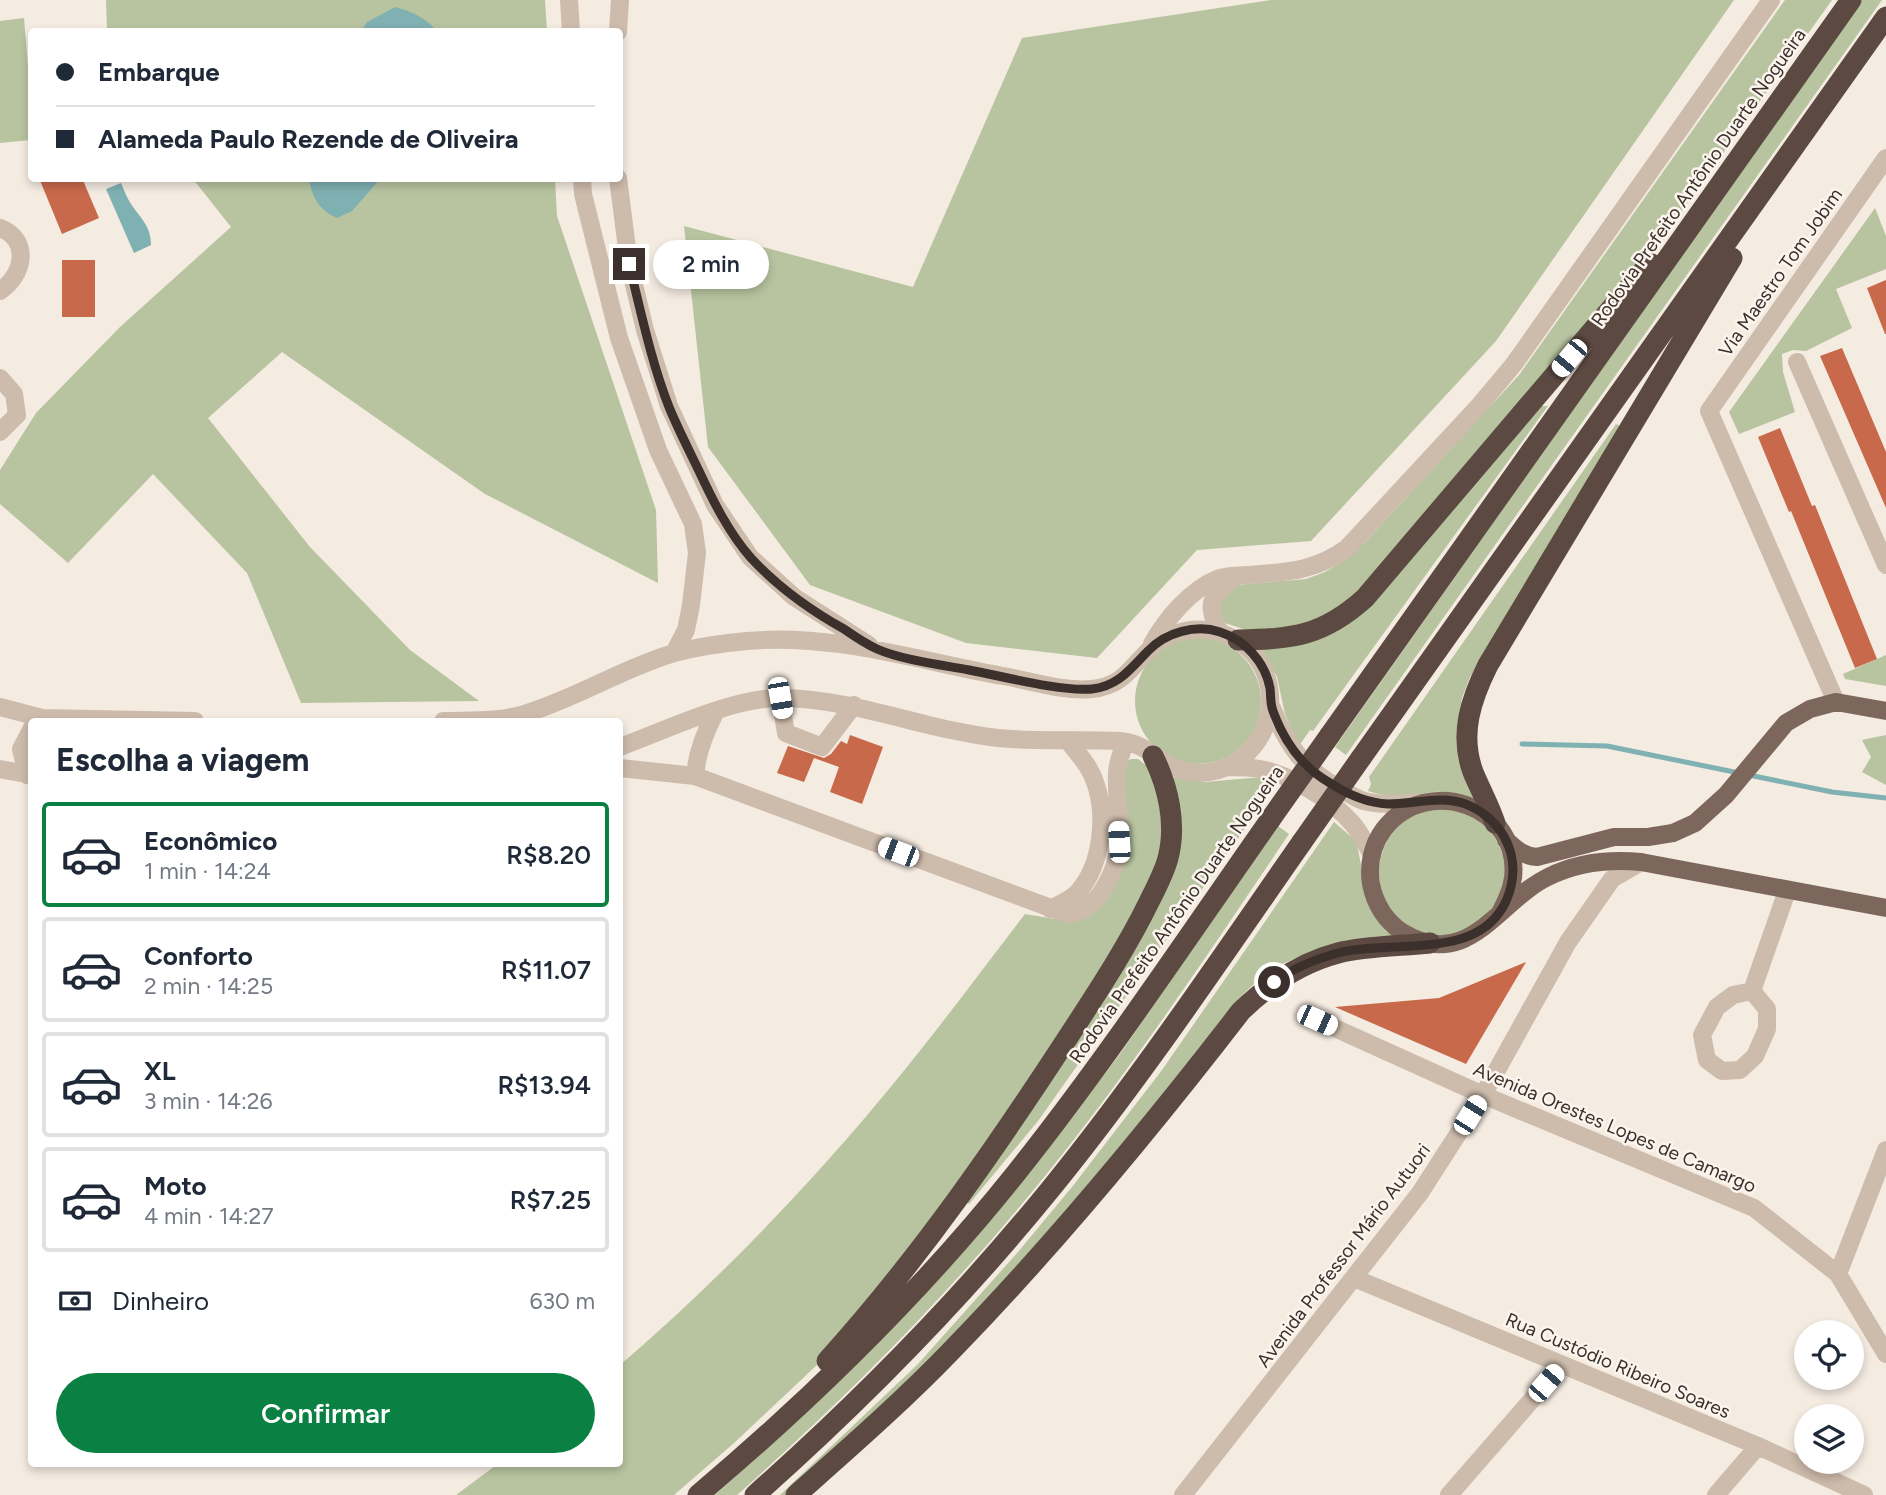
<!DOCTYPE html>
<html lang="pt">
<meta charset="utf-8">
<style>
:root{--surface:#fff;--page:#f6f6f7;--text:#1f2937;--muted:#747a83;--line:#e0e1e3;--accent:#0b8043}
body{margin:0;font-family:Figtree,sans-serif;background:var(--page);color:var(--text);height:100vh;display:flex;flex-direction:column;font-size:26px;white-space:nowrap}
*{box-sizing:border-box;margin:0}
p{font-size:23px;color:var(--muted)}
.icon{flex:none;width:38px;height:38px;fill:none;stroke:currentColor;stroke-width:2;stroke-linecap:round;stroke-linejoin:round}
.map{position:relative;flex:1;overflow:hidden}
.sheet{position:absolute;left:28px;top:718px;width:595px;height:749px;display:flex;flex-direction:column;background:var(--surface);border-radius:7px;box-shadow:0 4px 10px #0003}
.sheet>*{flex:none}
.banner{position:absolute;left:28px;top:28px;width:595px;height:154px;border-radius:7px;box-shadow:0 4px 10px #0003;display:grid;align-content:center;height:154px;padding:0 28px;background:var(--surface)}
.buttons{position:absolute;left:1794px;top:1320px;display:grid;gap:14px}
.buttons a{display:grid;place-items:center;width:70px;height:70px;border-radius:50%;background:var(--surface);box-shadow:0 4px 10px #0003;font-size:35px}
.end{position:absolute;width:32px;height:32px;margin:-16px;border:9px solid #3b302b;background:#fff;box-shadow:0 0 0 4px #fff}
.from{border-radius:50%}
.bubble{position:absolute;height:49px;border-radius:24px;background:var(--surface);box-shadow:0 4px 10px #0003;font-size:23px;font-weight:600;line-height:49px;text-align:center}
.car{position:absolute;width:21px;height:42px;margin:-21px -10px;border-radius:9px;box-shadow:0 0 5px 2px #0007;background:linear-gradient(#fff 24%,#345 0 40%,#fff 0 76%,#345 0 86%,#fff 0)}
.banner b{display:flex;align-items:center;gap:24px;height:66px;font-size:26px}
.banner b+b{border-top:2px solid var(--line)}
.banner i{width:18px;height:18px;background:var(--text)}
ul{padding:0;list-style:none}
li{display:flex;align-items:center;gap:21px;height:105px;margin:0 14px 10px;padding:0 14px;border:4px solid var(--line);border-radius:7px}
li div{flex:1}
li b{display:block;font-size:26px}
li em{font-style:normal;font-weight:600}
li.on{border-color:var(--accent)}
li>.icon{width:63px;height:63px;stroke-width:1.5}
h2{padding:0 28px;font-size:32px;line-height:84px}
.pay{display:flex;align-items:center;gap:18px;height:77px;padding:0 28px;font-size:26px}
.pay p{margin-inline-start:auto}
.action{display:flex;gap:14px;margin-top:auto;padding:14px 28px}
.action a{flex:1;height:80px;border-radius:42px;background:var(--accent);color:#fff;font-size:28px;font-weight:600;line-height:80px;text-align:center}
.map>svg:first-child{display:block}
</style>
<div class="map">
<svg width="1886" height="1495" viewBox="0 0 1886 1495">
<rect width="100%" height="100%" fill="#f4ebe1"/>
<path fill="#b8c4a0" d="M106 0H545L547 31H107Z
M1271 0H1734L1496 341 1311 541 1197 550 1097 658 966 643 810 585 708 447 684 226 913 287 1022 38Z
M1785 0H1832L1666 233 1348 603 1306 625 1249 631 1222 622 1218 613 1220 599 1236 585 1306 579 1325 572 1345 560 1365 542 1519 375Z
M1862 0H1882L1346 755 1335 747Z
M24 18 31 104V140L0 143V21Z
M193 179H555L557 216 656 510 658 583 485 494 282 352 208 418 310 547 410 650 479 701 301 703 247 573 153 474 68 563 0 504V470L36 413 120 327 231 227Z
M1875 208 1886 236V269L1836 289 1852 328 1806 351 1793 350 1782 354 1783 372 1795 412 1739 434 1729 412Z
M1540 406H1548L1313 731 1310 730 1299 746 1285 714 1277 677 1261 649 1316 640Z
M1616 424 1622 427 1470 677 1462 698 1458 721 1474 798C1461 795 1449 791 1435 792 1411 795 1391 799 1368 791L1371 784 1369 777Z
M1135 701a63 63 0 1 1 126 0a63 63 0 1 1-126 0Z
M1886 655V686L1845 679 1843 674Z
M1886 735V785L1862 772 1871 757 1862 740Z
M1131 759H1138L1150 768 1160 799 1162 844 1145 891 1111 952 1032 1077 959 1184 819 1363 734 1443 674 1495H456L499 1463H620V1365C719 1280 811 1184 894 1083 939 1028 982 970 1025 914L1067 921 1103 901 1127 761Z
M1172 777 1205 782 1262 777 1275 780 1256 807 1258 810 1038 1121 969 1204 965 1201 1157 909Z
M1379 872a63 63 0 1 1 126 0a63 63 0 1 1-126 0Z
M1334 822 1355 840 1358 849 1367 898 1385 930 1397 938C1364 944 1320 947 1289 961 1267 970 1249 988 1233 1005L1071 1214 924 1370 788 1495H780L918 1364 1018 1252 1072 1187 1162 1070Z
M1278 826 1289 834C1208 954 1128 1075 1036 1187 945 1298 844 1400 737 1495H715L772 1444 1071 1119 1122 1051Z"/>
<path fill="#7fb0b2" d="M395 7C411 11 426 18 437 31H361L367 22Z
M309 179V178L380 179 352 211 337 218C319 210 312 197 309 179Z
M121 183C124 190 127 198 131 204 141 219 151 226 151 245L134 253 106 189Z"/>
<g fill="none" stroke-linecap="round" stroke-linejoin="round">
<path stroke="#7fb0b2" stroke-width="5" d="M1522 744 1607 746 1832 792 1886 798"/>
</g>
<path fill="#c8694b" d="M39 178H82L99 218 62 234Z
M62 260H95V317H62Z
M1886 280V334H1885L1867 288Z
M1842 348 1886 452V508L1820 356Z
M1780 428 1812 506 1815 505 1877 659 1855 668 1791 511 1789 512 1758 437Z
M850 735 883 747 862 804 830 792 839 767 814 758 804 782 777 773 788 746 824 758 831 754 841 741 847 744Z
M1526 962 1466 1064 1335 1007 1439 998Z"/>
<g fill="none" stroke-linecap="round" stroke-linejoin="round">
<path stroke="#cdbbac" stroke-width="18" d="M569 0 571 32
M618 32 620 0
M582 178 583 194 619 338 658 450 693 524 697 553 691 605 686 630 674 653
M618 178 629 264 645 330 669 406 715 505 750 557 794 597 869 645
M0 228C31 240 24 275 0 291
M1797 362 1886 565
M0 378 14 394 17 415 0 432
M1220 632C1206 605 1209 597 1233 579
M1152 644C1166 619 1190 590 1217 579 1226 575 1239 576 1249 575 1287 572 1316 571 1347 548L1478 407 1514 364 1771 0
M780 697 786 733 822 747 854 705
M1836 702 1709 411 1886 158
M1271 706C1288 747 1304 770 1344 791 1350 794 1357 799 1364 801 1383 806 1404 803 1424 802
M0 707 42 718 195 721
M443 721C469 720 498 722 524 714 575 699 623 668 674 653 697 647 724 643 747 641 833 633 919 661 1003 676 1031 681 1064 692 1092 689 1123 686 1130 668 1150 649 1170 630 1200 624 1226 635 1243 642 1258 655 1265 673 1282 716 1255 764 1210 772 1165 779 1155 743 1120 741 1079 739 1038 742 998 738 925 730 856 699 782 698 734 697 666 730 620 747
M1227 767C1238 767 1249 767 1260 769 1289 774 1332 800 1352 823 1360 832 1366 844 1372 855
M620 768 695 776 1067 914C1099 912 1118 869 1119 840 1120 818 1116 795 1117 773 1117 763 1122 752 1125 742
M0 769 32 775
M27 775 21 749 32 728
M695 776C697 752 705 733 716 711
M1050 909C1060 904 1070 900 1078 892 1102 865 1107 815 1095 782 1090 766 1078 754 1068 741
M1752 991 1767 1009V1029L1755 1056 1740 1070 1722 1071 1707 1060 1702 1035 1717 1007 1733 995Z
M1752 991 1787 891
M1317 1020 1483 1095 1754 1208 1838 1274 1886 1354
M1838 1274 1886 1150
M1354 1278 1758 1446 1864 1495
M1183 1495 1420 1193 1483 1095 1568 942 1612 879 1641 862
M1449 1495 1562 1365
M1716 1495 1758 1446"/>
<path stroke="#7d675c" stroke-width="18" d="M1506 840C1516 849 1523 856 1537 857L1614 837H1648L1673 833 1695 823 1726 795 1786 723 1810 709 1836 702 1886 711
M1500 913C1506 901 1511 891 1513 878 1521 806 1427 773 1384 829 1372 845 1368 865 1371 884 1375 904 1386 921 1402 932 1468 973 1498 901 1548 877 1578 862 1608 859 1641 862L1886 908"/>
<path stroke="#5c4a42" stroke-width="21" d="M1238 640C1293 639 1323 636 1365 598L1650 263
M1330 735 1851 0
M1361 758 1886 17
M1495 823C1489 805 1480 789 1473 772 1459 734 1471 699 1488 665L1732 258
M827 1361C921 1257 1000 1142 1076 1025 1102 985 1128 945 1149 902 1156 888 1164 873 1168 858 1177 824 1168 786 1153 756
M698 1495C814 1397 923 1290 1017 1172 1107 1059 1187 938 1270 820
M755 1495C862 1400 963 1297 1053 1186 1142 1076 1221 958 1302 842
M796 1495C849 1448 903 1401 952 1350 1056 1243 1150 1129 1241 1011 1269 984 1300 963 1338 953 1364 946 1403 946 1430 943"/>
<path stroke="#5c4a42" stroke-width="21" d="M1270 820 1330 735
M1302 842 1361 758"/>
</g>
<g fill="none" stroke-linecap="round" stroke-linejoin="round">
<path stroke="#3b302b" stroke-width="9" d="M629 264C641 312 651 361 669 407 678 429 689 450 699 471 713 501 729 533 751 558 777 586 810 610 844 629 854 636 866 644 877 649 902 660 942 665 969 670 1002 676 1061 692 1092 689 1119 686 1131 668 1148 651 1166 632 1196 624 1220 632 1245 640 1265 662 1270 688 1271 696 1270 703 1273 711 1284 741 1302 767 1330 783 1347 794 1367 803 1388 804 1406 804 1424 800 1442 800 1474 800 1503 823 1511 854 1516 873 1511 897 1499 913 1466 959 1387 940 1338 953 1316 959 1292 969 1274 982"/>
</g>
<g text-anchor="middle" stroke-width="5" stroke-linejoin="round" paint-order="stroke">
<g font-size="19" fill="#3b302b" stroke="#fbf5ee">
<text transform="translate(1698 177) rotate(-55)" y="7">Rodovia Prefeito Antônio Duarte Nogueira</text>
<text transform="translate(1780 272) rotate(-55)" y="7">Via Maestro Tom Jobim</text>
<text transform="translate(1176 914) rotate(-55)" y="7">Rodovia Prefeito Antônio Duarte Nogueira</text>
<text transform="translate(1615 1127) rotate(23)" y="7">Avenida Orestes Lopes de Camargo</text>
<text transform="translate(1343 1255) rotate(-53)" y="7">Avenida Professor Mário Autuori</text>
<text transform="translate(1618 1365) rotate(23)" y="7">Rua Custódio Ribeiro Soares</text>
</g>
</g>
</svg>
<div class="buttons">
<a><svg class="icon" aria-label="locate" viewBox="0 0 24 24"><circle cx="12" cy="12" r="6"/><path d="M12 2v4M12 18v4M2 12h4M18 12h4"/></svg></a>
<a><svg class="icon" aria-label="layers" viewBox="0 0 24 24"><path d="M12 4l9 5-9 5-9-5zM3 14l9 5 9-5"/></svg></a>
</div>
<i class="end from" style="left:1274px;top:982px"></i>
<i class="end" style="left:629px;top:264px"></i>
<div class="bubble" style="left:653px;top:240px;width:116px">2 min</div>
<i class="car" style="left:1569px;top:358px;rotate:220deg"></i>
<i class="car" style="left:780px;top:698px;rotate:170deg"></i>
<i class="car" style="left:1119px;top:842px;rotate:357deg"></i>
<i class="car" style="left:898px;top:852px;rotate:291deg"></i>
<i class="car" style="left:1317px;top:1020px;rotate:114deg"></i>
<i class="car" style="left:1470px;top:1115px;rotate:32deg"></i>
<i class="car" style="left:1546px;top:1383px;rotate:41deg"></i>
<div class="banner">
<b><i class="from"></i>Embarque</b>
<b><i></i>Alameda Paulo Rezende de Oliveira</b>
</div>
<section class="sheet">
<h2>Escolha a viagem</h2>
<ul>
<li class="on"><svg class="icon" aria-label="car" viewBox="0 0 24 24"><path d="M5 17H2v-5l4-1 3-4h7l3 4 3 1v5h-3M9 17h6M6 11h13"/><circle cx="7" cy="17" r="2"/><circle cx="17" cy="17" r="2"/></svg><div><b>Econômico</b><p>1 min · 14:24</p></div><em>R$8.20</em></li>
<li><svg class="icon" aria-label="car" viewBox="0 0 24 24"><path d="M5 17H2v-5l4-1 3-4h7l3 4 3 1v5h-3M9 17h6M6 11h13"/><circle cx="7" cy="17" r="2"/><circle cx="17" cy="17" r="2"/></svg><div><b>Conforto</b><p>2 min · 14:25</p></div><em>R$11.07</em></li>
<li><svg class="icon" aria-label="car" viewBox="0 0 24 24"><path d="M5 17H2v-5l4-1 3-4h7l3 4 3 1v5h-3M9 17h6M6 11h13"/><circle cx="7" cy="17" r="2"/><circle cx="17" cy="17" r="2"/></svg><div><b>XL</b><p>3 min · 14:26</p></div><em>R$13.94</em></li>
<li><svg class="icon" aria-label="car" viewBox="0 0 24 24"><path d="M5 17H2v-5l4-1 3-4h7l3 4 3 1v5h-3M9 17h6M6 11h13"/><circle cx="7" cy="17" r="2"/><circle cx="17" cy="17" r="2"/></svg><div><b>Moto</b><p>4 min · 14:27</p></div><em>R$7.25</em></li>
</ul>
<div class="pay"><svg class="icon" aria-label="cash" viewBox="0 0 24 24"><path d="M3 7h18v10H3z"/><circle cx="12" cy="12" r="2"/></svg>Dinheiro<p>630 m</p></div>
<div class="action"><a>Confirmar</a></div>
</section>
</div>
